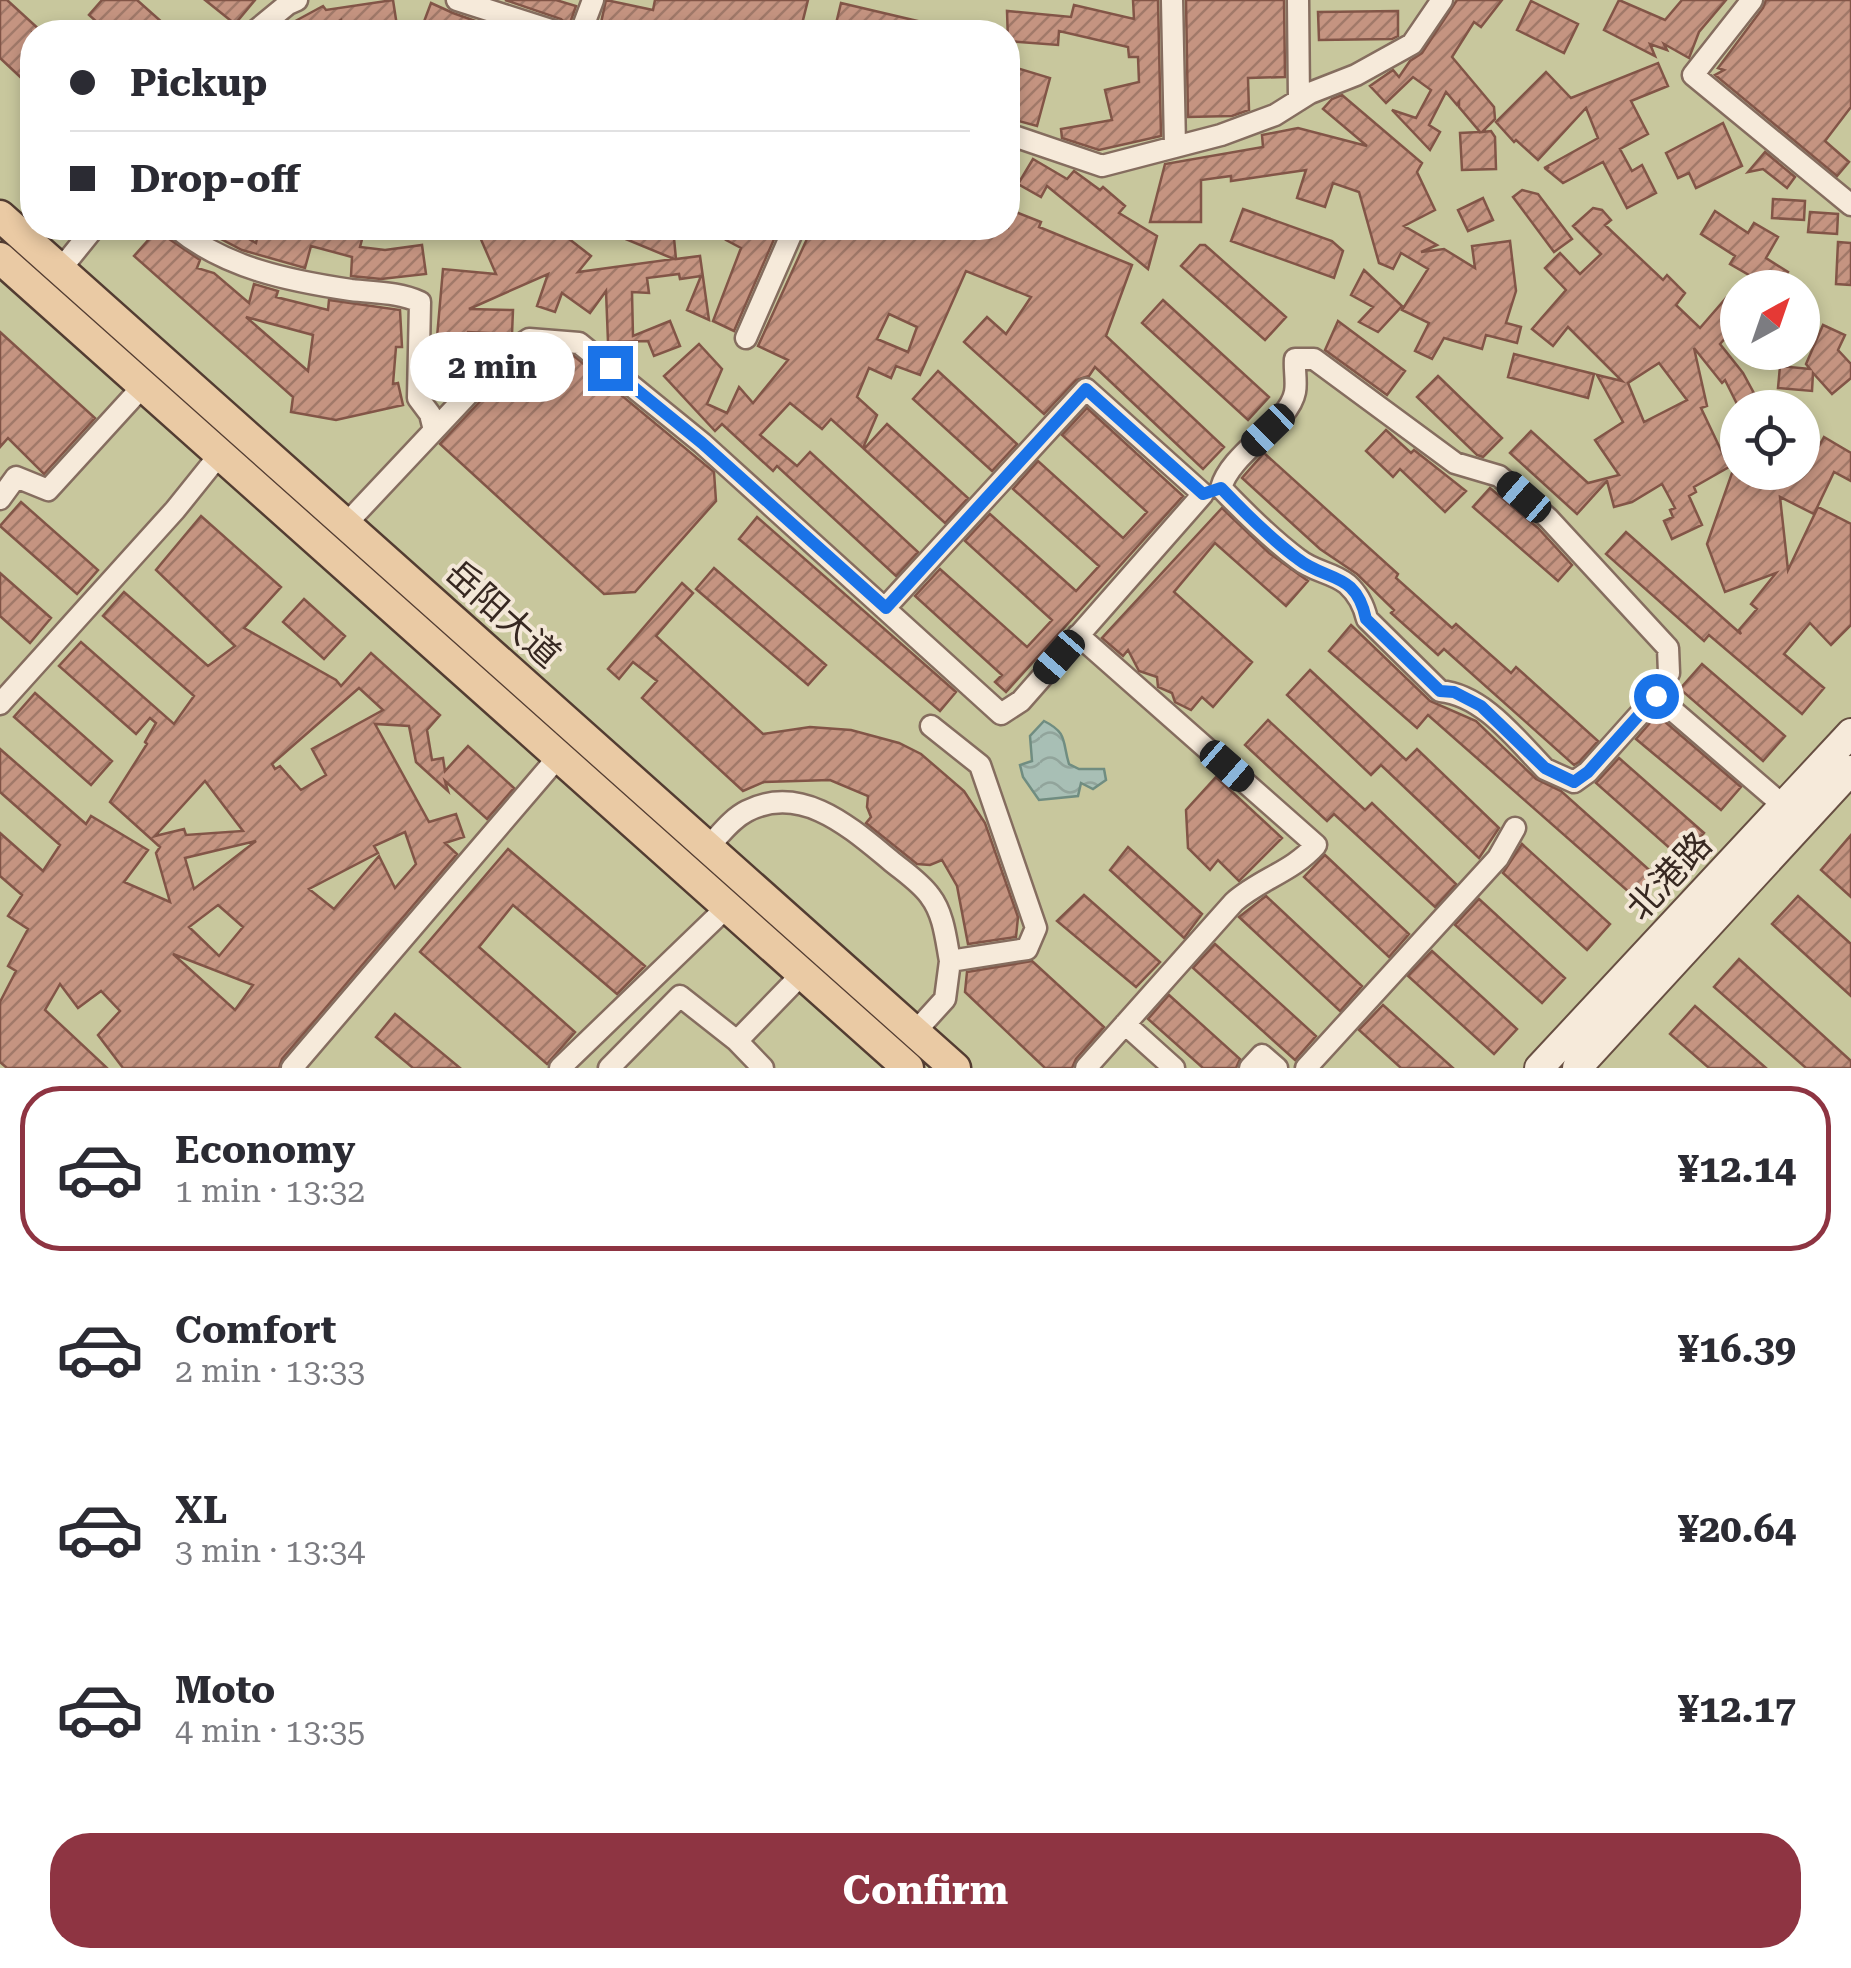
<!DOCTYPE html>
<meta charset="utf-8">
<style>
:root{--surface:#fff;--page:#f7f7f7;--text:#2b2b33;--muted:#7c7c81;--line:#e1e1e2;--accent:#8e3442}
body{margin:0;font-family:"Roboto Serif","Noto Sans SC",serif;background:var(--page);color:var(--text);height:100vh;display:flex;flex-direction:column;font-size:38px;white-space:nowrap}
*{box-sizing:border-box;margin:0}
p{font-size:32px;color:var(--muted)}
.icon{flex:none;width:55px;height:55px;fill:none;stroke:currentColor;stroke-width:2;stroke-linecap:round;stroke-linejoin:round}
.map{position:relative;height:1068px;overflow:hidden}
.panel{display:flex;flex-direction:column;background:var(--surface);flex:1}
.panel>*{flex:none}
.top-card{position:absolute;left:20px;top:20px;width:1000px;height:220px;border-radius:40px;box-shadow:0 5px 15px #0003;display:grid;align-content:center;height:220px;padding:0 50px;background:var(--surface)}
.needle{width:65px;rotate:40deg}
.tools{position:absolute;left:1720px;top:270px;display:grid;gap:20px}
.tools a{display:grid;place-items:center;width:100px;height:100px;border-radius:50%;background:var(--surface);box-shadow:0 5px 15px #0003;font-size:50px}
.end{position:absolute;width:45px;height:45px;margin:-22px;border:12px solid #1a73e8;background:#fff;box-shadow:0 0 0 5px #fff}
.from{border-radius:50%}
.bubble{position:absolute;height:70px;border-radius:35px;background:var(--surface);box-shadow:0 5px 15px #0003;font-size:32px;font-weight:700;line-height:70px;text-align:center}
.car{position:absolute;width:30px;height:60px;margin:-30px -15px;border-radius:12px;box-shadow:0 0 8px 2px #0007;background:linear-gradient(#222 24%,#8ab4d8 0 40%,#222 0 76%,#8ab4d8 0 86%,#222 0)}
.top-card b{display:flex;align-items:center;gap:35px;height:95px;font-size:38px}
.top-card b+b{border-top:2px solid var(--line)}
.top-card i{width:25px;height:25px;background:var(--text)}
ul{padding:18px 0 0;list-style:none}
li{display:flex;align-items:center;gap:30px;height:165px;margin:0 20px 15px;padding:0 30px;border:5px solid transparent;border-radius:40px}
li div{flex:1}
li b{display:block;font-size:38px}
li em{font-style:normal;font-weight:700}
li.active{border-color:var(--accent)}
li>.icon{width:90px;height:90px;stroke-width:1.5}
.action{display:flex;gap:20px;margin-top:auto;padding:20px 50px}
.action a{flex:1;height:115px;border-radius:40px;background:var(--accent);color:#fff;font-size:40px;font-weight:700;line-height:115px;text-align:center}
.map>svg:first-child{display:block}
</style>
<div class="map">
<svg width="1851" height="1068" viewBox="0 0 1851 1068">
<defs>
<pattern id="water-waves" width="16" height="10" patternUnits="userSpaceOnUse" patternTransform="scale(2.5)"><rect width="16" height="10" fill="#a8bfb5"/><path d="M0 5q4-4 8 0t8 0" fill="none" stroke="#91a49b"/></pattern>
<pattern id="building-hatch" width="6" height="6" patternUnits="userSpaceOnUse" patternTransform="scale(2.5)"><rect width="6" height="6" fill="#c59481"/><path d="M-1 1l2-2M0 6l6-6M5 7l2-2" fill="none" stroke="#a17969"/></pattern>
</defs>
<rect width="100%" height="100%" fill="#eadbc8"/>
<path fill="#c8c79d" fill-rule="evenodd" d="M0 0H1851V1068H0ZM32 32H1008V228H32ZM1738 288H1802V352H1738ZM1738 408H1802V472H1738Z"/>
<path fill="url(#water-waves)" stroke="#708d81" stroke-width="2.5" d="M1044 721C1068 733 1062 741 1069 764L1079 769H1104L1106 780 1093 789 1081 783 1078 796 1039 800 1023 777 1020 765 1032 761 1030 736Z"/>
<path fill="url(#building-hatch)" stroke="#825547" stroke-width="2.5" fill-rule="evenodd" d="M0 0H7L42 32H32V88L0 58Z
M102 0H137L173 32H108L89 15Z
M205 0H255L235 24Z
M393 0 397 26 343 32 341 20 319 32H275L323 6 326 10Z
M505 0H556L576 6 569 26 561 19Z
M606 0 653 10 655 0H808L800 32H599Z
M1133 0H1158L1161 136 1099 150 1062 138 1061 129 1112 120 1105 90 1139 82 1138 57H1129L1128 47 1059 31 1058 45 1008 41 1007 11 1071 17 1074 5 1134 19Z
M1186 0H1284L1285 77 1248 78 1249 110 1232 116 1188 117Z
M1457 0H1502L1481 27 1474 22 1452 57 1494 107 1495 119 1482 132 1491 131 1495 137 1496 169 1462 170 1460 133 1480 132 1459 107V102L1457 105 1446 92 1429 125 1440 132 1430 150 1392 110 1416 118 1431 90 1413 77 1386 103 1370 86 1393 70 1399 77 1410 61 1422 53Z
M1619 0 1665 20 1682 0H1726L1699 32 1689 58 1664 44 1667 50 1650 44 1655 56 1604 30Z
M1766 0H1851V107L1825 141 1849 162 1837 176 1715 75 1724 70 1718 68 1763 8Z
M1531 1 1578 24 1564 53 1517 30Z
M431 3 453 13 506 32H467L454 23 450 32H436L422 27Z
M841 3 943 27 942 32H834Z
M1398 11V36L1392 39 1319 40 1318 12Z
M1658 63 1668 86 1631 101 1648 134 1620 149 1632 171 1642 165 1656 193 1627 208 1603 162 1563 183 1546 169 1549 167 1544 168 1598 138 1586 108 1538 160 1516 140 1514 142 1496 122 1546 72 1571 98Z
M1010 66 1050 78 1037 126 1008 118Z
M1342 95 1422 163 1417 172 1435 210 1404 226 1437 245 1421 252 1444 249 1475 268 1472 246 1510 241 1516 291 1506 323 1521 327 1517 343 1486 335 1482 349 1444 338 1432 359 1415 351 1429 323 1402 310 1428 269 1401 253 1393 269 1379 263 1359 192 1333 183 1325 207 1297 198 1306 170 1231 181V176L1201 180V222H1150L1165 164 1263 147 1262 135 1298 128 1367 146 1323 109 1332 99Z
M1723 123 1742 166 1696 188 1689 173 1678 178 1666 153Z
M1765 152 1795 177 1787 188 1763 169 1748 172Z
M1033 159 1067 179 1074 171 1100 190 1103 187 1125 206 1119 213 1157 236 1148 269 1047 186 1041 197 1018 184Z
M1522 190 1538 194 1572 239 1554 252 1513 197Z
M1483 198 1493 220 1468 231 1458 210Z
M1773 199 1805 201 1804 220 1772 218Z
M1593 208 1602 210 1611 220 1605 225 1663 280 1667 275 1685 293 1676 305 1700 328 1726 298 1738 308V324L1720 344 1743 373 1762 408H1739L1725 380 1722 383 1694 348 1707 406 1701 408 1729 467 1694 487 1696 492 1689 496 1702 525 1672 539 1664 521 1673 517 1670 510 1675 508 1662 484 1632 502 1614 507 1607 481 1577 514 1510 453 1531 431 1588 483 1619 475 1595 440 1623 422 1597 375 1622 381 1568 327 1553 346 1532 329 1566 290 1545 268 1560 253 1580 274 1601 254 1573 226ZM1659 363 1687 400 1644 422 1628 383Z
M1008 209 1041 222 1039 227 1132 265 1106 336 1224 447 1203 469 1095 367 1089 376 1076 380 1044 414 964 342 987 317 1006 334 1031 297 966 271 920 375 896 366 891 378 869 368 857 397 877 415 863 448 831 419 822 429 790 403 760 435 797 466 810 452 918 552 896 576 777 466 773 471 722 424 715 431 664 376 699 344 722 369 707 404 727 413 739 387 753 403 788 360 758 346 812 228H1008ZM889 314 917 327 908 352 877 339Z
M1243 209 1332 241 1343 251 1334 278 1231 241Z
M1715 211 1748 233 1754 223 1778 237 1766 258 1788 272 1779 288H1758L1761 282 1730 264 1735 256 1701 234Z
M1810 212 1838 214 1837 234 1808 232Z
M159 228H163L169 239 200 260 197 268 214 273 249 303 254 284 278 291 276 297 328 310 329 300 400 310 402 347H396L393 384 398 383 403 405 336 420 291 412 293 397 134 256ZM246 317 313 335 308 371Z
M200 228H230L256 243 259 229 287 236 289 228H365L360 247 385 250 422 245 426 274 381 279 351 276 352 257 311 246 305 268 242 250Z
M476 228H555L591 256 578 272 674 259 599 228H673L676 259 700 256 709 320 687 310 701 276 680 279 679 274 647 278 649 293 632 292 633 336 670 321 680 346 654 356 648 341 608 342 606 291 590 313 562 293 555 312 537 306 548 274 469 309 513 310 512 334 468 332 465 378 448 395 432 394 443 269 496 274Z
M732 228H755L775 237 734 331 713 321 741 248 726 240Z
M1838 242 1851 243V285L1836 284Z
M1200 245H1205L1286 317 1265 340 1181 266Z
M1364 270 1402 306 1378 332 1359 322 1373 307 1351 295Z
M1163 300 1269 397 1248 420 1142 323Z
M1338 321 1405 371 1387 395 1325 350Z
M1823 325 1845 335 1838 350 1851 364V378L1832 394 1813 373 1812 391 1778 388 1780 366 1810 369 1806 364Z
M0 332 95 418 44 474 8 438 0 447Z
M545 354 574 356 714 472 716 501 635 592 604 594 440 444 503 377 510 378V387L513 378 524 380Z
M1514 354 1594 374 1588 398 1508 377Z
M938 371 1017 444 992 471 913 399Z
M1438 376 1502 438 1483 457 1477 455 1417 397Z
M1087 408 1183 496 1006 692 995 682 1002 675 915 596 940 569 1027 647 1052 620 965 541 990 514 1076 591 1099 566 1013 489 1038 461 1123 538 1147 512 1062 435Z
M887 424 968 498 945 523 864 449Z
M1386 430 1411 453 1414 450 1466 491 1445 512 1400 469 1393 477 1366 451Z
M1824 437 1851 453V481L1834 472 1814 514 1780 497 1788 570 1818 507 1851 524V625L1831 645 1810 623 1784 654 1824 688 1802 714 1709 635 1704 641 1606 554 1626 532 1741 634 1739 630 1757 609 1751 604 1776 573 1725 592 1707 544 1732 473 1802 472V446L1807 439 1819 446Z
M1264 453 1398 574 1396 578 1452 628 1456 624 1511 673 1516 667 1598 741 1579 762 1574 765 1444 649 1438 655 1391 613 1394 610 1357 574 1320 549 1242 478Z
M1490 488 1538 528 1572 565 1558 581 1473 507Z
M21 502 98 570 77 594 0 526Z
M1222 508 1269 553 1308 581 1286 606 1215 543 1174 592 1252 662 1213 707 1202 697 1191 710 1175 702 1172 693 1158 687 1157 677 1139 671 1128 650 1123 656 1102 638Z
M201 516 281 587 244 628 336 680 341 686 371 653 440 715 427 730 432 760 443 758 445 771 468 746 514 788 487 819 445 781 448 791 416 762 409 726 375 724 429 822 456 814 464 837 445 843 457 854 282 1059 279 1068H123L98 1035 120 1011 101 991 78 1008 60 984 45 1010 107 1068H7L0 1062V1002L16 971 8 966 28 929 8 916 22 895 0 876V833L43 871 60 845 0 792V749L86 824 91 816 148 850 124 882 170 902 156 853 160 847 110 802 147 744 145 742 156 723 150 718 136 734 59 666 81 642 174 724 194 696 103 616 124 592 208 666 235 646 156 570ZM359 688 383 710 312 749 326 775 301 790 280 766 275 769 272 764ZM205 781 243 831 186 835 184 829 155 836ZM405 832 416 864 395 888 379 856 334 909 309 889 378 853 374 846ZM256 841 194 889 185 858ZM218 905 243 927 219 956 189 927ZM173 954 253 985 235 1010Z
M757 517 956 692 940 711 739 539Z
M714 568 826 665 808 685 696 589Z
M0 573 51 618 30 643 0 616Z
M682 583 693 593 656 636 763 734 810 727 851 730 899 743 921 754 964 791 985 823 1018 917 1016 937 968 944 957 886 942 860 930 865 917 864 866 823 871 817 867 807 868 796 830 780 764 782 743 791 642 698 657 681 633 662 619 679 608 669Z
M304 599 345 636 324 659 283 622Z
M1351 625 1430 701 1476 721 1536 779 1561 791 1657 877 1638 900 1428 715 1417 728 1329 651Z
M1702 664 1785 736 1763 761 1680 689Z
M1310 670 1406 760 1417 749 1499 828 1479 858 1381 765 1371 775 1287 695Z
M35 693 112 761 91 785 14 717Z
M1657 715 1741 787 1721 810 1636 739Z
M1268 720 1365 810 1372 803 1456 884 1435 907 1334 814 1327 821 1245 745Z
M1619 758 1704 833 1682 859 1596 783Z
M1216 777 1282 838 1239 881 1218 860 1210 870 1188 848 1186 810Z
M1851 835V897L1821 870Z
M1522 844 1610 924 1587 950 1503 873Z
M1128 847 1202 914 1184 938 1110 870Z
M508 849 645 966 617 994 513 905 479 947 575 1032 547 1064 420 952Z
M1325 855 1409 934 1389 957 1304 877Z
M1084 895 1160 962 1136 987 1057 921Z
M1266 896 1362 986 1340 1011 1239 917Z
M1798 896 1851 944V996L1772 924Z
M1479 899 1565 978 1542 1003 1455 925Z
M1215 944 1316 1036 1295 1060 1193 968Z
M1432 951 1517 1029 1494 1054 1408 976Z
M1739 959 1851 1061V1068H1806L1714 987Z
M1032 961 1104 1027 1076 1059 1072 1068H1045L965 992 967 972Z
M1169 995 1240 1059 1236 1068H1203L1148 1019Z
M1383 1005 1453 1068H1401L1359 1030Z
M1695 1006 1766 1068H1709L1670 1034Z
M395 1014 460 1068H413L376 1037Z"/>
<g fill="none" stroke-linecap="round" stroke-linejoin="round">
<defs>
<path id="minor" d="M457 0 557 32
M1172 0 1175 146
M1298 0 1299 100
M1752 0 1693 75 1851 205
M254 32 288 4 297 0
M581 32 593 0
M1008 134 1102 166 1221 135 1275 115 1310 93 1356 75 1412 44 1442 0
M177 228C225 268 290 281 351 290 375 293 398 292 420 302L418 398 430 414 434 430
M60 270 94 228
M746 338 794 228
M0 499 16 477 48 490 143 386
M346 524 503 357 529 339 579 343 702 443 1001 714 1021 701 1203 494 1086 389 885 608
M1078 635 1316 845C1292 872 1260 879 1234 902L1086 1068
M1656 696 1588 772 1574 782 1545 769C1516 739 1483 695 1440 691L1367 619C1364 606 1357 593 1347 584 1332 572 1314 572 1298 559 1271 539 1245 513 1221 488 1230 453 1289 424 1295 392 1297 382 1294 369 1295 359H1314L1455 463 1499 476 1548 518 1668 648 1669 673 1656 696 1785 807
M0 704 175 510 220 454
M708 847C720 835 731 819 747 811 802 783 851 828 890 860 903 871 920 882 930 896 944 914 946 940 950 961
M1125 1024 1174 1068
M915 1032 945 999 950 961 1027 949 1036 928 980 765 931 726
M737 1041 802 974
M292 1068 559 756
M560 1068 727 907
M609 1068 680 996 737 1041 763 1068
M1250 1068 1262 1055 1277 1068
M1306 1068 1498 858 1515 828"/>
<path id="secondary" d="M1539 1068 1851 733
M1577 1068 1851 770"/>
<path id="primary" d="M0 216 955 1068
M0 258 908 1068"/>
</defs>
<use href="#minor" stroke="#856d5f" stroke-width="25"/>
<use href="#secondary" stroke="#674f42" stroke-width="32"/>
<use href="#primary" stroke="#533d32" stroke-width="35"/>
<use href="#minor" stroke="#f6eada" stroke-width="20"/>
<use href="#secondary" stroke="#f6eada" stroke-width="28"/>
<use href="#primary" stroke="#eacaa4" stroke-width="30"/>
</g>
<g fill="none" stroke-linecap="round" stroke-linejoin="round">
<path stroke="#1a73e8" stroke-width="12" d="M610 368 702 443 886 608 1086 389 1203 494 1221 488C1245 513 1271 539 1298 559 1327 582 1356 571 1366 619L1440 691 1454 692 1481 706 1545 768 1574 782 1588 772 1656 696"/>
</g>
<g text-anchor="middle" stroke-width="8" stroke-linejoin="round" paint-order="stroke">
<g font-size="35" fill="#372821" stroke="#f3e7d7">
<text transform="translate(503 614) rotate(42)" y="12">岳阳大道</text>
<text transform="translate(1669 876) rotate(-47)" y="12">北港路</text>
</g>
</g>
</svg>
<div class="tools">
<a><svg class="needle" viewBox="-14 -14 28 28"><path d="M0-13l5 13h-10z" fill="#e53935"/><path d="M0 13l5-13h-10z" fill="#7c7c81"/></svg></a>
<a><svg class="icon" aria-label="locate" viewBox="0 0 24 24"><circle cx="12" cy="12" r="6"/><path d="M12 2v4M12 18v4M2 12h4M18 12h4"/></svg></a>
</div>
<i class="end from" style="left:1656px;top:696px"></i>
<i class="end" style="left:610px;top:368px"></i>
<div class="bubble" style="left:410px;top:332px;width:165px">2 min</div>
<i class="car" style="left:1268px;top:430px;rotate:226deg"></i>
<i class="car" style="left:1524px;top:497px;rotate:311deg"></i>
<i class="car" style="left:1059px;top:657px;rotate:221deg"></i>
<i class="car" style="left:1227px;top:766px;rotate:131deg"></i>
<div class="top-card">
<b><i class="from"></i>Pickup</b>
<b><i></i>Drop-off</b>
</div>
</div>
<section class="panel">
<ul>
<li class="active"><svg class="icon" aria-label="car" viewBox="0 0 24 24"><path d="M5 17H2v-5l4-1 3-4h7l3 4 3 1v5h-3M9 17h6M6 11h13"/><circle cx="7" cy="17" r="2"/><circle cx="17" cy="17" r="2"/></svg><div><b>Economy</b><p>1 min · 13:32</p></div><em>¥12.14</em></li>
<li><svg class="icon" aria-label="car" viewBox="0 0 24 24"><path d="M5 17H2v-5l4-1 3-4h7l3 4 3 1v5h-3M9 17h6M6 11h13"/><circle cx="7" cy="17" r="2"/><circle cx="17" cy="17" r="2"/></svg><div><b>Comfort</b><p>2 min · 13:33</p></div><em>¥16.39</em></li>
<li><svg class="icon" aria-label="car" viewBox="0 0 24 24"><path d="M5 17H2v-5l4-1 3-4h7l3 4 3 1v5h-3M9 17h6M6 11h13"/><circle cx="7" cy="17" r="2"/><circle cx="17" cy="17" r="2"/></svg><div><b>XL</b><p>3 min · 13:34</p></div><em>¥20.64</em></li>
<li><svg class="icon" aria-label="car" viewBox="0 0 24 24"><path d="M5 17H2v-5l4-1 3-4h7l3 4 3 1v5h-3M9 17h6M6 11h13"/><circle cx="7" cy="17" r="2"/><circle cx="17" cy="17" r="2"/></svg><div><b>Moto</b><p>4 min · 13:35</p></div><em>¥12.17</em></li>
</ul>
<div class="action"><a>Confirm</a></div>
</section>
